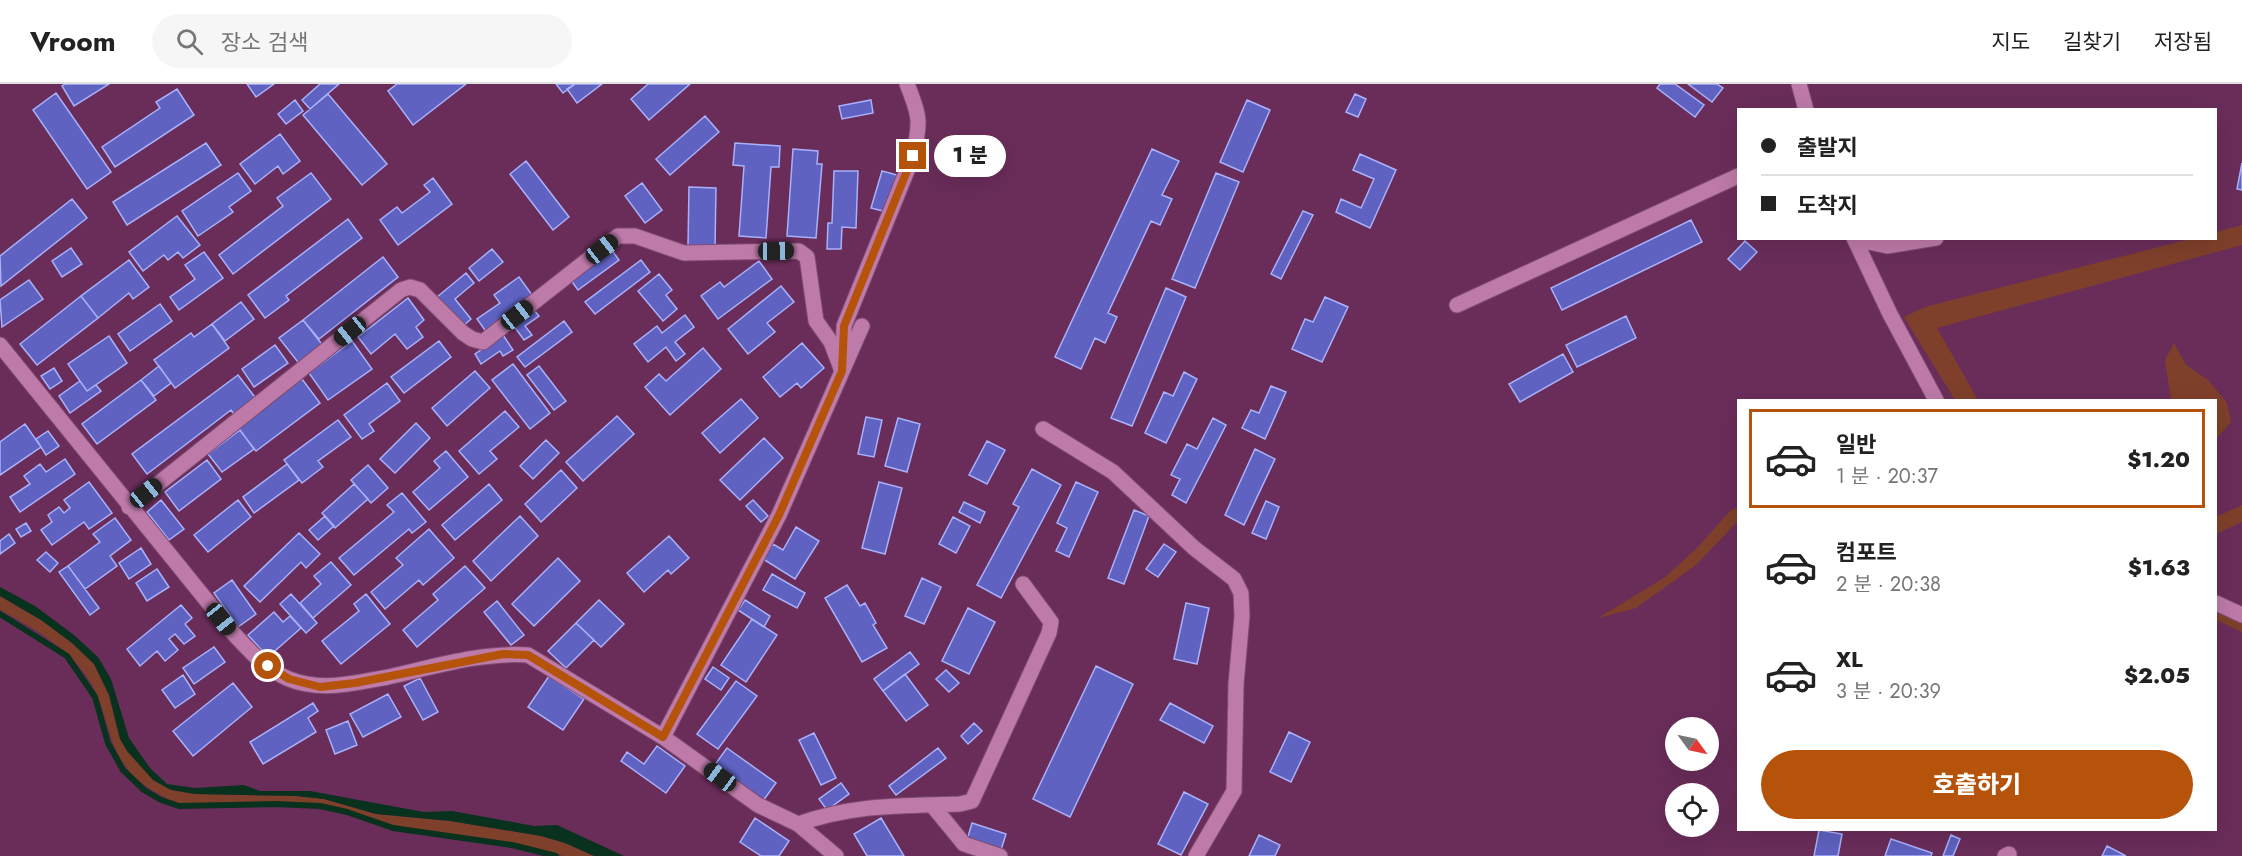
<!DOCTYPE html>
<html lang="ko">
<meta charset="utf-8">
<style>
:root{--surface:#fff;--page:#f6f6f6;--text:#222;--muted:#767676;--line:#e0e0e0;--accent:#b45309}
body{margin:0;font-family:Jost,"Noto Sans KR",sans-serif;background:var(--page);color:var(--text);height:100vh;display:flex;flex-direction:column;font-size:22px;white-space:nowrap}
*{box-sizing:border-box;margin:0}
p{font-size:20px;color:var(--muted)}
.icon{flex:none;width:33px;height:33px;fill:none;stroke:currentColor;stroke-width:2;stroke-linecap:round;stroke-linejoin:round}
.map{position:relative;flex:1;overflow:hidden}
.drawer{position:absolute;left:1737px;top:315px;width:480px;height:432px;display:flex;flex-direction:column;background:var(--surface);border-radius:0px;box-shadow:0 6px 24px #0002}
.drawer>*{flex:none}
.hud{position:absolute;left:1737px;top:24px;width:480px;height:132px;border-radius:0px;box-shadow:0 6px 24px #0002;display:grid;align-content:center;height:132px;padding:0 24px;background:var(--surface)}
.needle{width:39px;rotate:123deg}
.fabs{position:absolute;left:1665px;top:633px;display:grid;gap:12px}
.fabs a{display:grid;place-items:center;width:54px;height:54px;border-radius:50%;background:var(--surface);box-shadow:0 6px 24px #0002;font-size:30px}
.end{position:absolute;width:27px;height:27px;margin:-14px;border:8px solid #b45309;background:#fff;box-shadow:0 0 0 3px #fff}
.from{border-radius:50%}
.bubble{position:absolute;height:42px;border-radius:21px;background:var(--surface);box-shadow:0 6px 24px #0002;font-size:20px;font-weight:800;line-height:42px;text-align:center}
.car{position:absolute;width:18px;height:36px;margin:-18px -9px;border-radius:8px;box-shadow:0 0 4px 2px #0007;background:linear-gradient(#222 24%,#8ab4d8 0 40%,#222 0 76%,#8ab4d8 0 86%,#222 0)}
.hud b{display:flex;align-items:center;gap:21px;height:57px;font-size:22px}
.hud b+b{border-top:2px solid var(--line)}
.hud i{width:15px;height:15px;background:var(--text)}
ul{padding:10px 0 0;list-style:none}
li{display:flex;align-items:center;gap:18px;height:99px;margin:0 12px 9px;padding:0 12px;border:3px solid transparent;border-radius:0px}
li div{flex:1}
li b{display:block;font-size:22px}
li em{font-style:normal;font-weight:800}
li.active{border-color:var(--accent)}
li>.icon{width:54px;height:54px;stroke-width:1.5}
.action{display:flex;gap:12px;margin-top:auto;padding:12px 24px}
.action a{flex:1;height:69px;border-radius:36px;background:var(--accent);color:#fff;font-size:24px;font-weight:800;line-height:69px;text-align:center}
header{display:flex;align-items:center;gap:36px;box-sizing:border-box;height:84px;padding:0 30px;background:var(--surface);border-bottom:2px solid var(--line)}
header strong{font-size:28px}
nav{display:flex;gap:33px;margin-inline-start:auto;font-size:21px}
.search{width:420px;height:54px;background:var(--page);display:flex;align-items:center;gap:15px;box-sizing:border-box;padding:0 21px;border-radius:33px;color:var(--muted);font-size:22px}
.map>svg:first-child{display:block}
</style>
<header>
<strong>Vroom</strong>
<div class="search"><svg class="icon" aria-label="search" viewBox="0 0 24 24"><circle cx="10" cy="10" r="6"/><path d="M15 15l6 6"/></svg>장소 검색</div>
<nav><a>지도</a><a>길찾기</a><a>저장됨</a></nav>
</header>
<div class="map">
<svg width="2242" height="772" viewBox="0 0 2242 772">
<rect width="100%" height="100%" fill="#6a2d5a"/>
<path fill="#7f402b" d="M2242 141V161L1937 244 1978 316H1955L1904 233 1925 223 2190 155 2216 154V148Z
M2174 259 2186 281 2208 296 2227 319 2231 338 2218 353H2216V316H2171L2165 276Z
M2242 421V438L2216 450V433Z
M1738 423V437L1696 481 1636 524 1598 534 1664 494 1696 465 1730 427Z
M0 512 41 536 72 559 94 580 109 611 120 655 153 696 171 706 195 710 295 712 324 715 376 730 450 737 541 752 565 759 594 772H564L512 759 394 742 369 735 339 723 321 720 283 718 179 720C147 706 123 690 112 656 105 635 101 614 89 596 68 563 34 544 0 526Z
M2216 526 2242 539V548L2216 536Z"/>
<path fill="#08311e" d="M0 503 35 522 74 551 98 573 111 595 129 654 150 684 167 700 195 704 244 701 260 707H310L424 728 452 727 534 742 557 741 624 772H594L565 759 541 752 450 737 376 730 324 715 295 712 195 710 171 706 153 696 127 667 120 655 109 611 94 580 72 559 41 536 0 512Z"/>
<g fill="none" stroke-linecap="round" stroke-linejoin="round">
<path stroke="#08311e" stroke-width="6" d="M0 530 67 572 95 613 108 659 123 686 144 706 161 716 179 722 275 720 320 722 347 728 393 744 512 761 556 772"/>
</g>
<path fill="#5f62c0" stroke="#a9b1fb" stroke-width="1.5" d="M65 0H109L74 22 62 2Z
M247 0H274L256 13Z
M320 0H339L310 25 302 16Z
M397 0H466L413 41 388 7Z
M556 0H575L563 9Z
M575 0H602L577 19 567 5Z
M648 0H690L649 36 631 15Z
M1660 0H1675L1704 21 1695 33 1657 4Z
M1688 0H1717L1723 4 1712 18Z
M177 5 194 31 115 83 102 63 160 24 156 18Z
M56 9 111 88 87 105 33 26Z
M328 10 387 80 362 101 303 31Z
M1355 10 1366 15 1358 33 1346 28Z
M295 16 303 27 286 40 278 30Z
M871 16 873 29 842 35 839 22Z
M1247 16 1270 26 1243 88 1220 78Z
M705 32 719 48 670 91 656 75Z
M280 50 300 77 283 90 278 82 255 100 240 80Z
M206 59 221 81 127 141 113 118Z
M735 59 780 62 779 83H771L766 154 739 152 744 82 733 81Z
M793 65 818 67 817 80H822L816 154 787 152Z
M1152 65 1179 77 1162 111 1172 115 1160 141 1151 137 1108 229 1117 233 1105 259 1095 254 1081 285 1055 273Z
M1360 70 1396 86 1370 144 1336 128 1341 115 1361 124 1374 95 1353 86Z
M526 77 569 133 553 146 510 90Z
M2242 79V106L2237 105Z
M834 87H858L856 144 842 143 841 165H827L828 139H832Z
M882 87 897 91 887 128 871 124Z
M238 89 251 107 229 123 233 128 198 152 182 127Z
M311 89 331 115 233 190 219 171 283 122 277 114Z
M1216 89 1239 98 1195 204 1172 195Z
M433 94 452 120 398 161 380 136 397 123 402 129 430 108 424 101Z
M642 99 662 126 645 139 625 112Z
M689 103 716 104 715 163 688 162Z
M72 115 87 134 1 202 0 172Z
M1303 127 1313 131 1281 195 1271 190Z
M177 132 200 161 183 174 178 168 168 176 164 171 143 187 129 168Z
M348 135 362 154 286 212 289 216 265 234 248 211Z
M1691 136 1702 158 1562 226 1551 204Z
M1745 157 1757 168 1740 186 1728 175Z
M71 164 82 180 62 193 52 177Z
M492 165 503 178 479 197 469 184Z
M611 165 619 176 578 206 570 195Z
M204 168 223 194 179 226 170 213 195 195 185 181Z
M383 173 398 193 319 255 303 236Z
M129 176 149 203 133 215 129 209 98 234 81 212Z
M641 176 650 188 595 230 585 218Z
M759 177 772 195 718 235 701 212 720 198 724 203Z
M466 189 474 199 455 215 471 235 462 243 437 213Z
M659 190 672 206 666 211 677 225 663 237 638 207Z
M519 193 535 215 487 249 477 235 500 219 494 211Z
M29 196 43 215 2 243 0 216Z
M781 202 794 218 767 239 775 248 748 270 728 245Z
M1166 204 1186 213 1132 342 1111 334Z
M81 212 98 234 37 281 20 260Z
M1325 213 1348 223 1322 278 1292 265 1305 235 1313 238Z
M408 214 424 236 416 243 423 253 407 265 395 250 371 270 358 253Z
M241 218 254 235 225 257 212 240Z
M160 220 172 237 130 267 118 250Z
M534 226 539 232 525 242 532 251 524 256 513 241Z
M685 231 694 243 675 258 685 270 676 277 666 263 648 278 634 260 657 242 662 249Z
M1626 232 1636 254 1577 283 1566 261Z
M303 236 324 263 301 282 279 254Z
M564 237 572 248 525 283 517 273Z
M212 240 229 264 175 304 154 276 191 249 194 253Z
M503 251 513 266 503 272 500 267 481 280 475 270Z
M109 252 127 279 87 307 68 280Z
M352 257 372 285 328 316 309 289Z
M439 257 451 273 404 309 391 293Z
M802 259 824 284 801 304 797 299 780 313 763 293Z
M275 261 288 279 254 303 242 285Z
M703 264 721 285 670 331 645 303 659 290 666 297Z
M1563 270 1573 288 1520 318 1509 300Z
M513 280 550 329 530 345 492 296Z
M159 282 171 299 154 312 141 296Z
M539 282 566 317 554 326 527 291Z
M54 284 62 297 50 305 41 292Z
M475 287 490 304 447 342 432 324Z
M1184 288 1197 295 1166 359 1145 349 1164 308 1173 312Z
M238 291 258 317 236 333 231 326 147 390 132 370Z
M302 295 320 319 256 367 238 344Z
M141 296 156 316 97 360 82 340Z
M80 297 87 307 96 301 101 307 70 329 59 312Z
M387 299 400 317 369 340 374 347 362 355 344 331Z
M1271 302 1286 308 1265 355 1242 344 1251 326 1259 329Z
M741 315 758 334 720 369 702 349Z
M505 327 519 343 490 367 497 375 479 390 459 367Z
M617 332 634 350 583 397 566 378Z
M866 333 882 336 874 373 858 370Z
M898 334 920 340 907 388 885 382Z
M1213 334 1226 341 1186 419 1172 411 1180 395 1171 391 1187 360 1197 365Z
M338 336 351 353 318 377 323 383 302 399 284 376Z
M416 339 430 354 395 389 380 375Z
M25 340 41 363 0 391V358Z
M240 346 254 365 222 388 208 370Z
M48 347 59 362 46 371 36 355Z
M764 354 783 374 740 416 720 396Z
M546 356 559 369 533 395 520 382Z
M987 357 1005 366 987 400 969 391Z
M1255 365 1275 375 1244 441 1225 431Z
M446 367 468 393 429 426 413 408 440 384 434 377Z
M65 375 75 390 20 428 10 413 30 400 24 392 40 380 46 388Z
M207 376 221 395 179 427 165 408Z
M287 380 299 396 254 429 243 413Z
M368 381 388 404 371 419 351 396Z
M1032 385 1061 401 1001 514 977 501 1019 423 1013 420Z
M561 386 577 404 541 438 525 420Z
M89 398 112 429 89 445 84 438 52 461 41 446 52 438 48 431 59 423 64 429 70 424 64 416Z
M879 398 902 404 885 470 862 464Z
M1076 398 1098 408 1069 473 1056 467 1067 444 1057 439Z
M354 400 368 415 335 444 322 429Z
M489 400 502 416 455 456 442 441Z
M402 409 426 438 412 449 409 445 354 491 339 474 394 428 387 421Z
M161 416 184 445 169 456 147 428Z
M238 416 251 433 208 468 194 451Z
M753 416 768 432 761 438 746 422Z
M1266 417 1279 423 1266 455 1252 449Z
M964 418 985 428 980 439 959 428Z
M1134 426 1149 432 1124 500 1108 494Z
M325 432 334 442 318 456 309 446Z
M520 432 538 452 491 497 473 477Z
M953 433 970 442 956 469 939 460Z
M115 434 131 456 110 472 117 482 85 505 68 482 100 458 93 450Z
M26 439 31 447 21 453 16 445Z
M796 443 819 457 795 495 763 475 773 460 783 466Z
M429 445 454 474 423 501 419 496 385 525 371 508 403 481 396 474Z
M299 449 320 470 306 484 301 478 260 518 244 502Z
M9 450 15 459 0 470V457Z
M669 452 689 474 671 490 668 486 644 508 627 489Z
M1164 460 1176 468 1158 493 1146 485Z
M141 464 151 480 129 495 119 479Z
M46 468 58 479 50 488 37 476Z
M558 474 580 497 534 542 512 520Z
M331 478 351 501 313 534 300 519 321 500 314 492Z
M68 482 99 524 90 531 59 488Z
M465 482 485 504 417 563 403 546 438 516 433 510Z
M157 485 169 503 147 517 136 499Z
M772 490 805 509 797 524 763 506Z
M922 494 941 503 924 540 905 532Z
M232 496 256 530 238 543 214 509Z
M847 501 860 522 865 519 876 539 873 541 887 564 862 578 825 514Z
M291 510 317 539 306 549 280 520Z
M366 510 390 540 341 580 322 557 359 527 354 520Z
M599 516 624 540 601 563 576 539Z
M745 516 770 532 764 543 738 526Z
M497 517 524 551 511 561 484 528Z
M1186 519 1209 524 1197 580 1174 575Z
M181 521 192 534 185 540 195 552 184 560 175 550 169 555 178 566 165 577 157 567 140 582 127 565Z
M968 524 995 538 969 590 942 577Z
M274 528 283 538 290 532 301 544 268 573 248 551Z
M752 535 777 551 746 598 721 581Z
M576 539 594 556 566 584 548 567Z
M214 563 225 578 194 600 183 584Z
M910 568 919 580 883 607 874 595Z
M1096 582 1133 600 1070 733 1033 715Z
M713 583 729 594 721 606 705 595Z
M946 586 959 599 949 608 936 595Z
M905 590 928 621 906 637 883 607Z
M183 591 195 610 175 624 162 606Z
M549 592 584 615 563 646 528 623Z
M420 594 438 628 423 636 404 602Z
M736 597 757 612 718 665 697 650Z
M233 599 252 623 193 672 173 647Z
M388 610 401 633 363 653 350 630Z
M313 619 318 627 308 634 316 648 263 680 250 658Z
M1170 619 1213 642 1204 659 1160 636Z
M348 637 357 661 335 670 326 646Z
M974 639 982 647 968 660 961 652Z
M1289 648 1310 658 1291 698 1270 688Z
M814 649 836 694 821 701 799 656Z
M657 662 685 682 666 709 621 677 627 668 644 680Z
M727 664 776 699 763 717 714 682Z
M938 664 946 674 896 711 889 702Z
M841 699 849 710 827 726 819 715Z
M1184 708 1208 720 1181 771 1158 760Z
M755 734 789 757 779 772H761L740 758Z
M881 734 904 772H867L854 750Z
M972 739 1006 750 1001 766 967 756Z
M1819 746 1842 750 1838 772H1814Z
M1259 751 1280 761 1275 772H1249Z
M1951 751 1960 755 1953 772H1943Z
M1891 755 1932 769 1931 772H1885Z
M2107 762 2126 772H2102Z"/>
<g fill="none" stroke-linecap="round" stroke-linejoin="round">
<defs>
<path id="minor" d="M1799 0 1806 26
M1854 154 1890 230 1936 316
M1855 155 1887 162 1936 154
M1457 221 1738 92
M0 261 233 549C249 566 266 586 289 595 321 608 355 599 388 593 434 583 481 568 528 571L663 653 758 721 798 740 836 772
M843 278 844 242 913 72C921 38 920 32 907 0
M1043 345 1113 388 1194 464 1234 495 1241 509 1242 532 1236 600 1234 707 1196 772
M129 423 401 206 410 203 420 206 463 249 472 255 483 258 618 152H635L684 169 799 167 807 173 816 237 831 258 842 287
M2216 519 2242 531
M663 653 779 431 862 242
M932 721 964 760 1000 772
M798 740C855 720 900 722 960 720L972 717 1049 549 1051 538 1023 500
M2005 772 2009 770"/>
</defs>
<use href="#minor" stroke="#7e4b71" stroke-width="17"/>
<use href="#minor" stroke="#be7aa9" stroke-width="15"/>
</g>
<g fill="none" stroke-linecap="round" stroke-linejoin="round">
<path stroke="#b45309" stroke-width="8" d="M268 582 289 595 320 603 355 599 503 570 528 571 663 653 779 431 842 287 844 242 913 72"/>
</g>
</svg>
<div class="fabs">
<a><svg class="needle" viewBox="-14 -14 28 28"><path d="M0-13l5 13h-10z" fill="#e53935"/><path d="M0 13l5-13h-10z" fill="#767676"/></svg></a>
<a><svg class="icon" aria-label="locate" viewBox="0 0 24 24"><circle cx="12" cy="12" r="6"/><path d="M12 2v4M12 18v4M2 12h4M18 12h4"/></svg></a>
</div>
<i class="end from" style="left:268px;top:582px"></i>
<i class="end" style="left:913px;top:72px"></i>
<div class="bubble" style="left:934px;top:51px;width:72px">1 분</div>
<i class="car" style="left:602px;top:165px;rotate:52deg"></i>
<i class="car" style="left:776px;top:167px;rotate:89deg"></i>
<i class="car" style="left:517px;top:231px;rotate:52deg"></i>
<i class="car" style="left:350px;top:247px;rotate:231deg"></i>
<i class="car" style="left:146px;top:409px;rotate:51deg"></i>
<i class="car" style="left:221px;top:535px;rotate:141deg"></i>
<i class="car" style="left:720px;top:693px;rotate:306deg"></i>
<div class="hud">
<b><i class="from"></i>출발지</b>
<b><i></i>도착지</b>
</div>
<section class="drawer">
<ul>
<li class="active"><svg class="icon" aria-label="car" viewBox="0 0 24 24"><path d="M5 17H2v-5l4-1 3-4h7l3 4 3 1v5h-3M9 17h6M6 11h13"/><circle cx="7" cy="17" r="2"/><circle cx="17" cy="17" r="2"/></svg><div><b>일반</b><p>1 분 · 20:37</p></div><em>$1.20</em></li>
<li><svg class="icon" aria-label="car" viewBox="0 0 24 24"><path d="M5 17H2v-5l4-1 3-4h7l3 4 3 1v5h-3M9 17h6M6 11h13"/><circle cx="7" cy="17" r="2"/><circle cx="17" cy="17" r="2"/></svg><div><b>컴포트</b><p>2 분 · 20:38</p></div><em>$1.63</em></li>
<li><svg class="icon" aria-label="car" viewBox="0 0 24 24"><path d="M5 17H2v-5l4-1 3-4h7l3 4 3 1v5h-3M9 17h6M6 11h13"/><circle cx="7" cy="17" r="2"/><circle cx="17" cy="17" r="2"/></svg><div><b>XL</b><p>3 분 · 20:39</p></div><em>$2.05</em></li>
</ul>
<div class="action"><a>호출하기</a></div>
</section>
</div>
